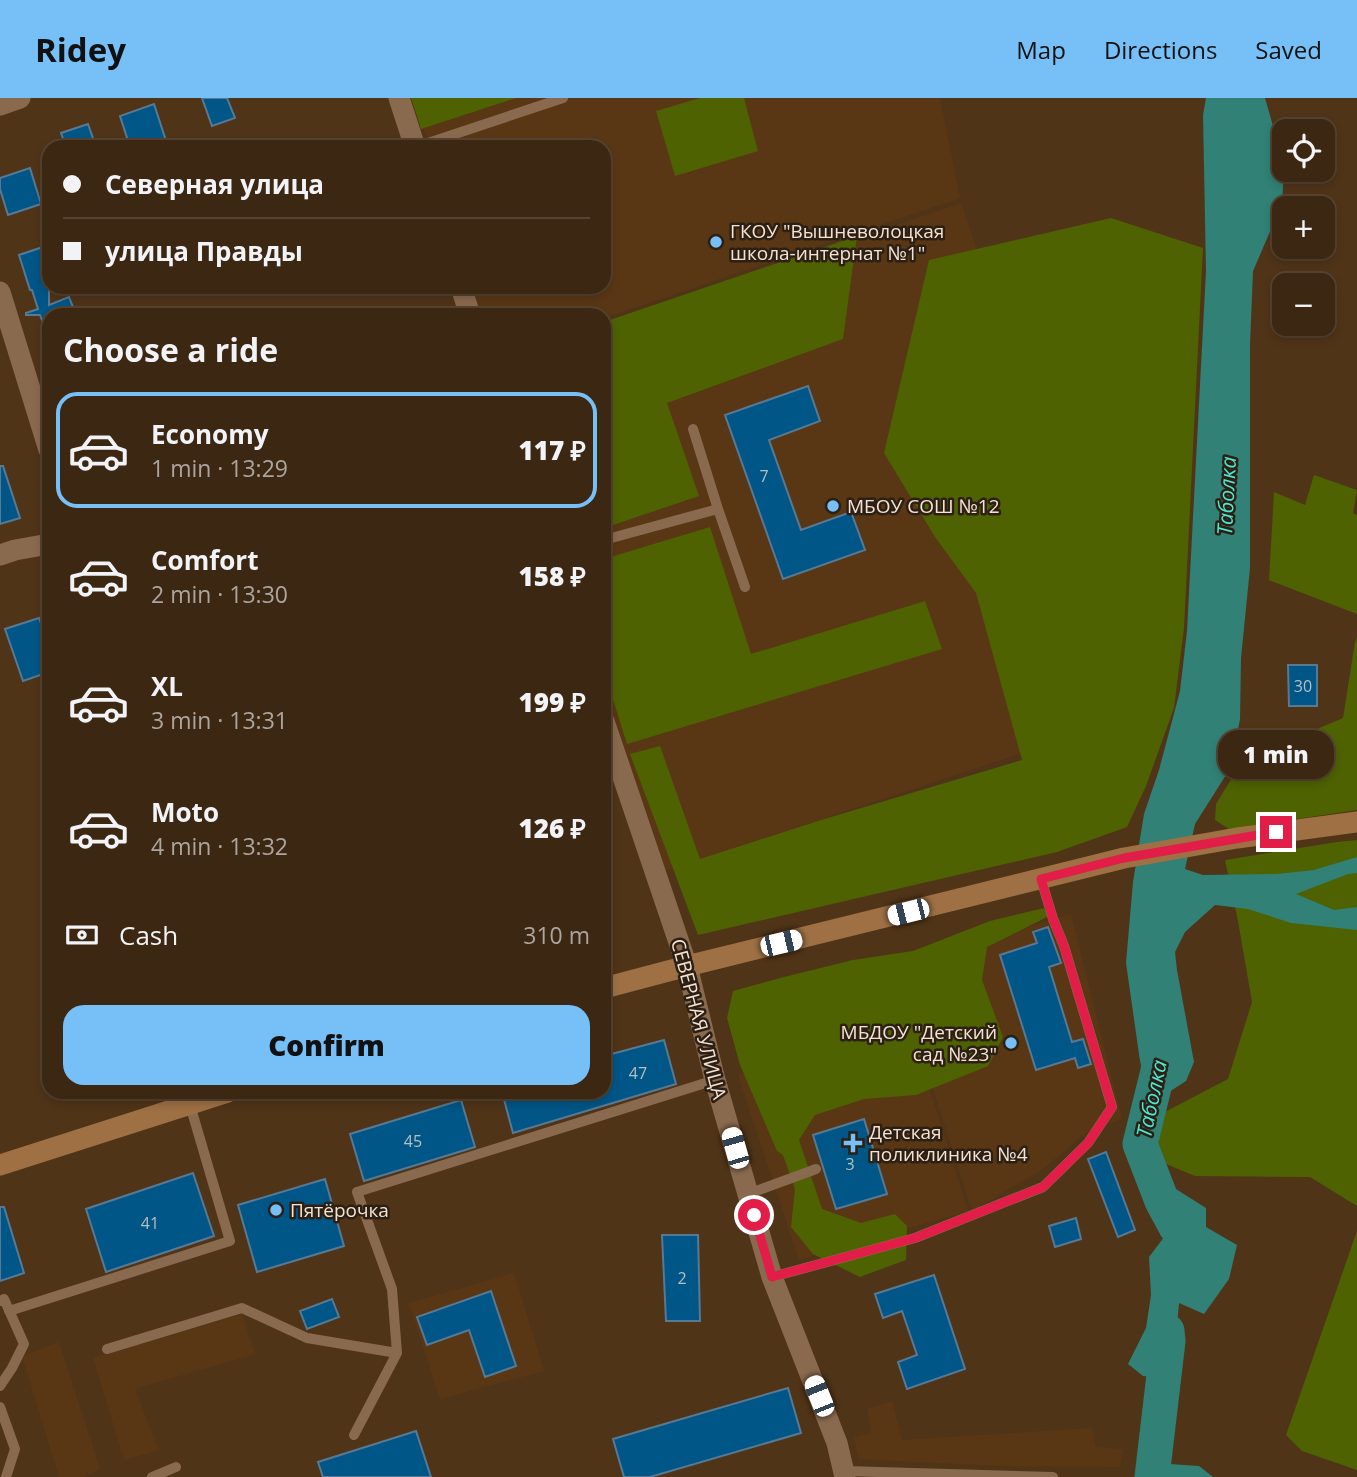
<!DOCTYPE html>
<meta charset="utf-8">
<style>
:root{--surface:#3c2712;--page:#432f1b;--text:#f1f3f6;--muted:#aca59f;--line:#554432;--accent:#77bff7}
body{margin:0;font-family:"Open Sans",sans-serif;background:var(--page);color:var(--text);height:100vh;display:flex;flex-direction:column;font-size:26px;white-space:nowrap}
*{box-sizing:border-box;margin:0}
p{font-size:23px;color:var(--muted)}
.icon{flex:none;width:38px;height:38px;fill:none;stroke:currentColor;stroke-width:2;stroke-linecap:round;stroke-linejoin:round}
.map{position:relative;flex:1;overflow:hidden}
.sheet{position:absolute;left:42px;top:210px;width:569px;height:791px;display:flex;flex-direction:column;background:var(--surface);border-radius:21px;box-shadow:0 4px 10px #0003,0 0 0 2px var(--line)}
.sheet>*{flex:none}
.hud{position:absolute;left:42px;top:42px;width:569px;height:154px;border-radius:21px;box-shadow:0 4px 10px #0003,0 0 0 2px var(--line);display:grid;align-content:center;height:154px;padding:0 21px;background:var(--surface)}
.buttons{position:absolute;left:1272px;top:21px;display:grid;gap:14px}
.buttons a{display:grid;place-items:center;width:63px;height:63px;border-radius:14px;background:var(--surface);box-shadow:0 4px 10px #0003,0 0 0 2px var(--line);font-size:35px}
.end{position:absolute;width:32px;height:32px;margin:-16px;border:9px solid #e11d48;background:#fff;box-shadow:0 0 0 4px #fff}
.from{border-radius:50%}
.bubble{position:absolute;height:49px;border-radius:21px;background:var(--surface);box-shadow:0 4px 10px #0003,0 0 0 2px var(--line);font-size:23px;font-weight:800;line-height:49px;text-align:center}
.car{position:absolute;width:21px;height:42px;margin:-21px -10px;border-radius:9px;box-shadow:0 0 5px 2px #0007;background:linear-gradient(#fff 24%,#345 0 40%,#fff 0 76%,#345 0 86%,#fff 0)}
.hud b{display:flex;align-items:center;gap:24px;height:66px;font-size:26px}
.hud b+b{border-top:2px solid var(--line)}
.hud i{width:18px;height:18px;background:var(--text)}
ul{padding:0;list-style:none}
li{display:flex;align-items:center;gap:21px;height:116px;margin:0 14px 10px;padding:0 7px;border:4px solid transparent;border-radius:21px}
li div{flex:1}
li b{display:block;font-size:26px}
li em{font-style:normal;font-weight:800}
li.active{border-color:var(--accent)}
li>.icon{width:63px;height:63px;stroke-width:1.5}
h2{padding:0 21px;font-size:32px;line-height:84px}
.pay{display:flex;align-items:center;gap:18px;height:77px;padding:0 21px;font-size:26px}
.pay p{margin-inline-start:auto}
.button{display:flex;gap:14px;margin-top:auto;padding:14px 21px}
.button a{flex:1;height:80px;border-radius:21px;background:var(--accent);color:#111;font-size:28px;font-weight:800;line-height:80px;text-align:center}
header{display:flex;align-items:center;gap:42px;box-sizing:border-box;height:98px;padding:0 35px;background:var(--accent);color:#111}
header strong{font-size:33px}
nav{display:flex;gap:38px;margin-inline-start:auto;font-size:24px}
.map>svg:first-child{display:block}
</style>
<header>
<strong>Ridey</strong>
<nav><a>Map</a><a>Directions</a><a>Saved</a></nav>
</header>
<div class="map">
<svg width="1357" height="1379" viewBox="0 0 1357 1379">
<rect width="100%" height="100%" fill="#503418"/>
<path fill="#593715" d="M414 0H940L960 100 604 220V217H481L472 189H604V49H429Z
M961 105 1132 619 664 773 604 590V227Z
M1071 816 1122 1021 1088 1033 1043 1071 972 1113 894 869Z
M908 922 968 1113 799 1162 738 977Z
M514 1175 544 1273 440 1301 409 1205Z
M242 1216 255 1256 135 1291 159 1352 124 1362 93 1260Z
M59 1244 100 1371 82 1379H59L22 1258Z
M892 1303 902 1342 1092 1330 1095 1349 1123 1351 1120 1369 997 1368 859 1361 854 1340 871 1335 867 1311Z"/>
<path fill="#4e6202" d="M411 0H516L421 31Z
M700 0H744L758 53 675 78 656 13Z
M1111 120 1203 150 1184 530 1174 610 1146 688 1127 729 1057 754 698 837 630 656 660 648 700 761 821 722 1022 662 976 495 935 439 884 355 929 162Z
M857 138 843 241 667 305 699 398 604 430V224Z
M1314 377 1357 392 1353 415 1357 417V516L1269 482 1274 394 1305 407Z
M710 429 751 556 925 503 942 551 627 646 604 573V461Z
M1357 539V712L1229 731 1215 722 1216 706 1243 662 1343 620 1355 544Z
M1357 742V1108L1310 1079 1195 1078 1154 1061 1161 1016 1228 981 1252 904 1238 823 1225 762 1337 744Z
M1044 810 1049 818 987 849 982 882 1003 939 988 968 916 997 864 1001 815 1017 799 1042 822 1111 861 1125 895 1116 907 1128 906 1162 860 1179 813 1156 791 1129 795 1091 783 1057 777 1053 740 967 727 920 733 893 784 879 853 862 913 853 990 823Z
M1357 1133V1372L1302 1353 1286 1337Z"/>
<path fill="#318176" d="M1206 0H1265L1275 35 1284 52V71L1282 106 1253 173 1250 246V470L1241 560 1240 621 1231 669 1195 726 1185 771 1203 777 1277 776 1314 772 1357 759V775L1348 776 1296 796 1334 812 1357 809V832L1291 825 1248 811 1215 807 1185 834 1175 854 1177 872 1194 964 1186 983 1169 994 1145 984 1140 963 1126 865 1133 784 1144 716 1159 672 1180 593 1187 533 1206 173 1203 17Z
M1160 1081 1206 1110V1129L1237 1147 1229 1181 1204 1216 1179 1205 1174 1261 1163 1280 1143 1278 1128 1266 1146 1230 1151 1197 1149 1159 1171 1130 1152 1091Z
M1170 1366 1199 1368 1213 1379H1144V1377Z"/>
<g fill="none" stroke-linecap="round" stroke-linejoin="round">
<path stroke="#318176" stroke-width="35" d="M1161 943 1163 953 1140 1046 1162 1103 1176 1129
M1152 1379 1168 1243 1167 1233"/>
</g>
<path fill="#005686" stroke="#577994" stroke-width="2" d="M202 0H227L235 20 212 28Z
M154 6 168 49H130L120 18Z
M88 26 96 49H66L61 35Z
M30 70 41 106 8 117 0 91V80Z
M49 147V207L69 199 76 217H49V234L47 235 40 217H26V215L38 211 32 192H30L19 157Z
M808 288 820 323 769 342 801 432 851 414 865 452 783 481 725 317Z
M0 368H3L20 420 0 426Z
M39 520 49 548V574L23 583 5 531Z
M1288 567H1317V608H1289Z
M1048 829 1061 865 1049 869 1072 944 1083 941 1091 966 1078 970 1075 960 1036 972 1000 857 1037 845 1033 834Z
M664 942 676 986 513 1035 502 994H604V958Z
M461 1002 475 1049 364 1083 350 1036Z
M864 1021 887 1096 836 1111 813 1037Z
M1106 1054 1135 1132 1118 1139 1088 1061Z
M193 1075 214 1138 106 1174 86 1111Z
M325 1081 344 1148 257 1174 238 1107Z
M0 1109H4L24 1175 0 1183Z
M1076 1120 1081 1141 1055 1149 1049 1128Z
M662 1137H698L700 1223H666Z
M934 1177 965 1271 907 1291 898 1264 917 1257 902 1213 883 1220 875 1196Z
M491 1193 516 1268 485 1279 469 1232 427 1247 417 1219Z
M332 1201 339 1219 307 1231 300 1213Z
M788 1290 801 1335 650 1379H624L613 1341Z
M416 1333 431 1379H323L318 1364Z"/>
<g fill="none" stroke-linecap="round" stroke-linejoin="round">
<path stroke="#8a6a4e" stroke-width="10" d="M416 49 563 0
M693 331 718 411
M604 442 718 411 745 489
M748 1096 816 1071
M772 1179 915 1140 1043 1089 1088 1045 1112 1009 1064 848 1053 821 1041 781
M0 1203 4 1201 24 1246 12 1270 0 1288
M9 1213 230 1143 190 1007
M107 1251 242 1210 307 1240 397 1255
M0 1309 15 1351 6 1379
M354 1337 397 1255 392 1191 357 1094 715 982
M844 1373 1053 1379
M152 1379 176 1369"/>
<path stroke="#8a6a4e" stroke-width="21" d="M399 0 415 49
M0 7 20 0
M461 189 470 217
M0 194 49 352
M0 457 15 452 49 446
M604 623 687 868 715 982 772 1179 837 1345 845 1379"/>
<path stroke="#9e7044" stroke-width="21" d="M604 890 687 868 1124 760 1237 740 1357 724
M0 1067 228 994"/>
</g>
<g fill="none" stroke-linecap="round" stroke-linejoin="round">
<path stroke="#e11d48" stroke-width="9" d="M754 1117 772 1179 915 1140 1043 1089 1088 1045 1112 1009 1064 848 1053 821 1041 781 1124 760 1276 734"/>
</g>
<g fill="#77bff7" stroke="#2c1f13" stroke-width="2.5">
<circle cx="716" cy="144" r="7"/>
<circle cx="833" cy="408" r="7"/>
<circle cx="1011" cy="945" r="7"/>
<path d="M849.5 1034.5h7v7h7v7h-7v7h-7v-7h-7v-7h7z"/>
<circle cx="276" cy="1112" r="7"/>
</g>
<g text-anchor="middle" stroke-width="5" stroke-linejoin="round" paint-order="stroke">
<g font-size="16" fill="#b7bfbf">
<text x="764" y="384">7</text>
<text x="1303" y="594">30</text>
<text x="638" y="981">47</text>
<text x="413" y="1049">45</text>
<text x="850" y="1072">3</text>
<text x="150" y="1131">41</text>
<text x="682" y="1186">2</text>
</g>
<g font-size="19" fill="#f4e2d2" stroke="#2c1f13" text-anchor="start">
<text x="730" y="140">ГКОУ "Вышневолоцкая<tspan x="730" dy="22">школа-интернат №1"</tspan></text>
<text x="847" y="415">МБОУ СОШ №12</text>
<text x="997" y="941" text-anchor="end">МБДОУ "Детский<tspan x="997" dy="22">сад №23"</tspan></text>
<text x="869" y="1041">Детская<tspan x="869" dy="22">поликлиника №4</tspan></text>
<text x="290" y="1119">Пятёрочка</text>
</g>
<g font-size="19" fill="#f4e2d2" stroke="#2c1f13">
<text transform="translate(699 921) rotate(75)" y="7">СЕВЕРНАЯ УЛИЦА</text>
</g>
<g font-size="21" font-style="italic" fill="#4ee7d3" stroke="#2c1f13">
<text transform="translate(1227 398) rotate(-87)" y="7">Таболка</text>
<text transform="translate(1152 1001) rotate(-78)" y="7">Таболка</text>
</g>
</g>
</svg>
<div class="buttons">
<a><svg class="icon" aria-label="locate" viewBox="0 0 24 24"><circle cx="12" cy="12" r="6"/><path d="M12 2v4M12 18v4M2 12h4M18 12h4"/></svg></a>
<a>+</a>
<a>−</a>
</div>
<i class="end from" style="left:754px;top:1117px"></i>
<i class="end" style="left:1276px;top:734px"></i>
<div class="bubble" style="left:1218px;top:632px;width:116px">1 min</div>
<i class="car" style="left:908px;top:814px;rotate:256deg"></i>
<i class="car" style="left:781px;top:845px;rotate:77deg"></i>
<i class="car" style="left:735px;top:1050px;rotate:344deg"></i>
<i class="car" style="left:819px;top:1298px;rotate:338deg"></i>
<div class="hud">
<b><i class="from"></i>Северная улица</b>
<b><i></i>улица Правды</b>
</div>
<section class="sheet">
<h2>Choose a ride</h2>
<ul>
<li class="active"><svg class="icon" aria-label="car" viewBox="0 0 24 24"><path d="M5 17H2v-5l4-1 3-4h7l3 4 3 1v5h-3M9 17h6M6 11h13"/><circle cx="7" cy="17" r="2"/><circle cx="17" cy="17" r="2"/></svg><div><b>Economy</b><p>1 min · 13:29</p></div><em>117 ₽</em></li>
<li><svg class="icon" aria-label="car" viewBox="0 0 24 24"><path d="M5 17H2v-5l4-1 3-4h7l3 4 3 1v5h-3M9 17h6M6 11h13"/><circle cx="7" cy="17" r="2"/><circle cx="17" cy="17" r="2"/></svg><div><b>Comfort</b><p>2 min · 13:30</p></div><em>158 ₽</em></li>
<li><svg class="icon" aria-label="car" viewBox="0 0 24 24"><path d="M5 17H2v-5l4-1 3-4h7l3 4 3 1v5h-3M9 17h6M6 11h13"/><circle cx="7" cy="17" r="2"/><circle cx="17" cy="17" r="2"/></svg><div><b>XL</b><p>3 min · 13:31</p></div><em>199 ₽</em></li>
<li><svg class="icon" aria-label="car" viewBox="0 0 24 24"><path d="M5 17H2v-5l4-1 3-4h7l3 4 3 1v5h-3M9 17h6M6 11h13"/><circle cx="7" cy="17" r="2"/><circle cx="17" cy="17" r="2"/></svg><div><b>Moto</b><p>4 min · 13:32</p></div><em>126 ₽</em></li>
</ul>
<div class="pay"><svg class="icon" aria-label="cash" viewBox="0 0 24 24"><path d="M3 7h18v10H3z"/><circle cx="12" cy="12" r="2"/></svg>Cash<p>310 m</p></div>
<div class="button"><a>Confirm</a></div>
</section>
</div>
